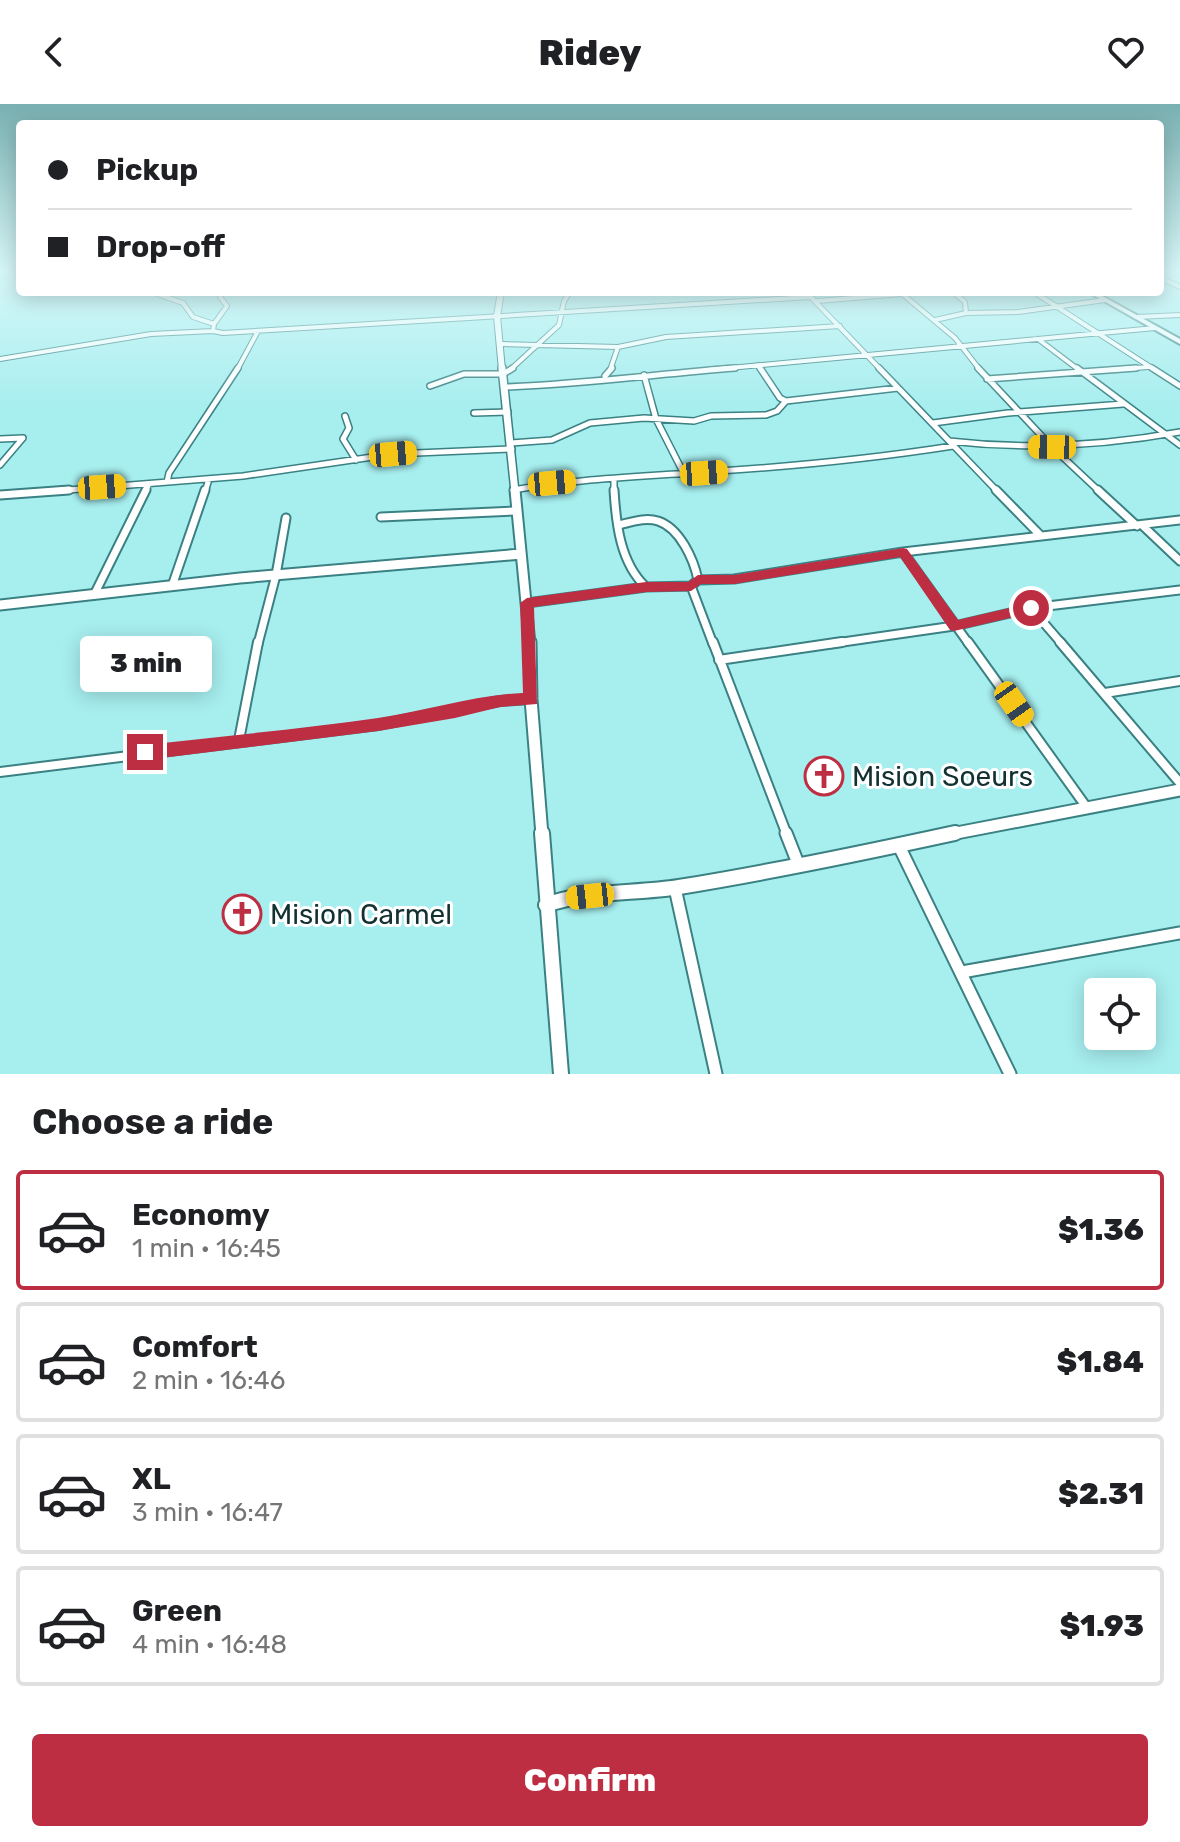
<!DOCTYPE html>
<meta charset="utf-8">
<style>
:root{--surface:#fff;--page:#f6f6f6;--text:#202124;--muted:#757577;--line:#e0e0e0;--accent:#be2e43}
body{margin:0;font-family:Rubik,sans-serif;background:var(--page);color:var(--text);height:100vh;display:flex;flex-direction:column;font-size:30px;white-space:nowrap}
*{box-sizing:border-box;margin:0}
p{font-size:26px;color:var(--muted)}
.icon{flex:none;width:44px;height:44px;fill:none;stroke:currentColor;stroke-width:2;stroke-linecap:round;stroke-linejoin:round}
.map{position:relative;height:970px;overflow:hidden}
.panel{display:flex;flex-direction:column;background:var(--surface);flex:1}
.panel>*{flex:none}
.banner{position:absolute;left:16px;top:16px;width:1148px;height:176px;border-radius:8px;box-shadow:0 4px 20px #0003;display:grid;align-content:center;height:176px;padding:0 32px;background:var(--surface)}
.tools{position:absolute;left:1084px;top:874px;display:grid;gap:16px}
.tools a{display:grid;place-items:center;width:72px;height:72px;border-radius:8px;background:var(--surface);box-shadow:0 4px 20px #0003;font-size:40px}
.end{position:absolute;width:36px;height:36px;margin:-18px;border:10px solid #be2e43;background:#fff;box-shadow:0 0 0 4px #fff}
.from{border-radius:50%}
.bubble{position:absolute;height:56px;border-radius:8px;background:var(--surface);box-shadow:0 4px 20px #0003;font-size:26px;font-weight:800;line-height:56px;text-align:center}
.car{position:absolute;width:24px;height:48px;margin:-24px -12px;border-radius:10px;box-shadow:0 0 6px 2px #0007;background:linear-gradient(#f5c518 24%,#345 0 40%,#f5c518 0 76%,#345 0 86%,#f5c518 0)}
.banner b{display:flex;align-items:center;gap:28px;height:76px;font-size:30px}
.banner b+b{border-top:2px solid var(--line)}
.banner i{width:20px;height:20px;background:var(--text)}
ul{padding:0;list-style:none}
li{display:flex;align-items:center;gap:24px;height:120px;margin:0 16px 12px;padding:0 16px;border:4px solid var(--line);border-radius:8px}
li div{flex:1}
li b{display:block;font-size:30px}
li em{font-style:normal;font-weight:800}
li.selected{border-color:var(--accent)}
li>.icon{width:72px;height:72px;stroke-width:1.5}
h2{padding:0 32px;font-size:36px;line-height:96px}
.cta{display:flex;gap:16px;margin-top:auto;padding:16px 32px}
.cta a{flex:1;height:92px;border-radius:8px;background:var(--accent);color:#fff;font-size:32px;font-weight:800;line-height:92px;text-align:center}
header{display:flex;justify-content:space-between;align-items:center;height:104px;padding:0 32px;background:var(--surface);font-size:36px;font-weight:800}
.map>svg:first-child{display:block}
</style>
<header><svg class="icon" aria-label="back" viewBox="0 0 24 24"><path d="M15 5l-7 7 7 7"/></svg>Ridey<svg class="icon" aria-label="heart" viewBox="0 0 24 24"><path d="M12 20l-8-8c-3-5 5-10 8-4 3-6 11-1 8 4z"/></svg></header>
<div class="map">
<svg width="1180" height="970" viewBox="0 0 1180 970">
<rect width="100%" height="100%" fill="#a7eeef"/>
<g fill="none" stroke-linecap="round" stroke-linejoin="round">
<defs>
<path id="minor-far4" d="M1160 174 1180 183
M152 188 183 199 193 213 214 220 213 227 223 229 810 193
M806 188 881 266
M900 188 955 234 980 266
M1034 188 1155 266
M502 189 512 188
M817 197 902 190
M966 209 1018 208 1105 196
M1136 213 1180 211
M935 216 966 209 965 198 953 188
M214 220 227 202 220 193 223 188
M1038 235 1079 266
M502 240 618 243
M0 255 151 230 213 227
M758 261 761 266
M237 266 258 227
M510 266 559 221 564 197 570 188
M610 266 618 243 666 233 840 222
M708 266 1155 224
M1109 266 1148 263"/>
<path id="minor-far3" d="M760 264 780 294 786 297
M879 264 998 388
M978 264 1052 343 1100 388
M1077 264 1180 341
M1152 264 1180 282
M644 271 656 315 684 370
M605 272 612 264
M987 275 1136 264
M430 282 464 270H503L513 264
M505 283C582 280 658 270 735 264
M474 309 508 308
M345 312 349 324 343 335 356 356
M933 319 1008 309 1123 300
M0 335 23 334 0 361
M949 337C1027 346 1103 342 1180 328
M511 339 552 336 590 319 644 314 694 317 711 312 766 311 777 307 786 297 898 284
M614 375V388
M167 378 169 369 238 264
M513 386C575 375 639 373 703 368 786 363 870 355 953 342
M43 388 243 372 393 350 512 345
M145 388 149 380
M205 388 209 375"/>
<path id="minor-far2" d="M614 386C616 419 620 459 646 483
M996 386 1040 431
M1098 386 1137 422
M0 391 69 386
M381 413 516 407
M619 421C632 418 645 413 658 417 680 424 694 456 698 476
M1142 421 1180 457
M903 448 969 540
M172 482 205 386
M691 482 713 540
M94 491 146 386
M527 499 646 483 691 482 698 476 734 475 903 448 1180 416
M1031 504 1062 540
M258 540 276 471 286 414
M829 540 954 522 1031 504 1180 486"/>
<path id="minor-far1" d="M713 538 787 731
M968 538 1085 701
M1060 538 1180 679
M719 556 842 538
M1105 589 1180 577
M239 636 258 538
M0 668 378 621 500 597 531 595"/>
<path id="minor" d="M786 729 799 762
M899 742 1010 970
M675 784 716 970
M962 868 1180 829"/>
<path id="tertiary-far4" d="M501 188 497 212 502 266"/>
<path id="tertiary-far3" d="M502 264 515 388"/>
<path id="tertiary-far2" d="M515 386 530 540
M0 501 240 474 521 450"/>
<path id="tertiary-far1" d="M530 538 531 595 542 731
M946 731 1180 686"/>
<path id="tertiary" d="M542 729 561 970
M546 801C587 786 636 790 679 783 772 768 863 749 955 729"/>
<path id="secondary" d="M1088 188H1095L1180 235V240Z"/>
</defs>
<use href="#minor-far4" stroke="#3b8183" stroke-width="6"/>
<use href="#minor-far3" stroke="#3b8183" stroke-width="8"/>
<use href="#minor-far2" stroke="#3b8183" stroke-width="11"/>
<use href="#minor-far1" stroke="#3b8183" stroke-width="12"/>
<use href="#minor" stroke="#3b8183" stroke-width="15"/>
<use href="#tertiary-far4" stroke="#3b8183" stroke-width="8"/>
<use href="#tertiary-far3" stroke="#3b8183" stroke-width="10"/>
<use href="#tertiary-far2" stroke="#3b8183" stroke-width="13"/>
<use href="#tertiary-far1" stroke="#3b8183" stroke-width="15"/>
<use href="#tertiary" stroke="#3b8183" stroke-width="18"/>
<use href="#secondary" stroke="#3b8183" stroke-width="4"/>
<use href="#minor-far4" stroke="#fff" stroke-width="4"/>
<use href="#minor-far3" stroke="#fff" stroke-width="5"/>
<use href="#minor-far2" stroke="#fff" stroke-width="7"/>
<use href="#minor-far1" stroke="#fff" stroke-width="8"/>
<use href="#minor" stroke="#fff" stroke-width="11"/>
<use href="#tertiary-far4" stroke="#fff" stroke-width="6"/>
<use href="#tertiary-far3" stroke="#fff" stroke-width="7"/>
<use href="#tertiary-far2" stroke="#fff" stroke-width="9"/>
<use href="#tertiary-far1" stroke="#fff" stroke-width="11"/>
<use href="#tertiary" stroke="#fff" stroke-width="14"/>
<use href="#secondary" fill="#fff" fill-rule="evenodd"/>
</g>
<linearGradient id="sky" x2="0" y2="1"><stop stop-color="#79b0b1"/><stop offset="0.55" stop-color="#d7f7f8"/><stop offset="1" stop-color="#d7f7f8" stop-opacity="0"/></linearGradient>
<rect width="1180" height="304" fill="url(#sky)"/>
<path fill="#be2e43" d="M903 444 907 445 958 516 1031 499 1038 504 1031 509 954 527 950 526 900 453 734 480H701L691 487 646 488 534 503 537 600 500 603 455 614 378 627 145 656 137 648 145 641C223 632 301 625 378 614 426 607 475 591 523 589L520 499 527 494 646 478H688L698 471H734Z"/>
<defs>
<symbol id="church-ring" viewBox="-11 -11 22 22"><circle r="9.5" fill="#fff" stroke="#be2e43" stroke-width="1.5"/><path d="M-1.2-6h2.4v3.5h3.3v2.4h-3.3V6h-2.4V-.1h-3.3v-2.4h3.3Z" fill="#be2e43"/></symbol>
</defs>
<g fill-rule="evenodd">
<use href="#church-ring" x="802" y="650" width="44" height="44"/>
<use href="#church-ring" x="220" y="788" width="44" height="44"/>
</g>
<g text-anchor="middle" stroke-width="6" stroke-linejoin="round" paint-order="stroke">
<g font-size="28" fill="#143132" stroke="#fff" text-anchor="start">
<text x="852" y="682">Mision Soeurs</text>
<text x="270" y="820">Mision Carmel</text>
</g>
</g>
</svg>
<div class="tools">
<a><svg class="icon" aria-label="locate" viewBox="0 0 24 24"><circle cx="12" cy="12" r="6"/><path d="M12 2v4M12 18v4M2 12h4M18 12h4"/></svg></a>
</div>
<i class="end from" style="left:1031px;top:504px"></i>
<i class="end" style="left:145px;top:648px"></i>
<div class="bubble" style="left:80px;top:532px;width:132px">3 min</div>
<i class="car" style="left:1052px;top:343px;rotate:271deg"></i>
<i class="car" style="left:393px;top:350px;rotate:85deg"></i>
<i class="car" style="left:704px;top:369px;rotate:86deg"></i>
<i class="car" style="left:552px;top:379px;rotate:85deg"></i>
<i class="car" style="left:102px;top:383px;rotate:86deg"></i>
<i class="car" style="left:1014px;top:600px;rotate:145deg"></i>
<i class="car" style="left:590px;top:792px;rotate:264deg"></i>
<div class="banner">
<b><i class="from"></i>Pickup</b>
<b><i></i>Drop-off</b>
</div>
</div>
<section class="panel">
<h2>Choose a ride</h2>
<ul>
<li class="selected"><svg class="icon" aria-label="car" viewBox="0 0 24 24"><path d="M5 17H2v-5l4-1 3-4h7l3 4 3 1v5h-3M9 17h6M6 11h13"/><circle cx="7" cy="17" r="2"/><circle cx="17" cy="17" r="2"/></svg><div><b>Economy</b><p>1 min · 16:45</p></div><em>$1.36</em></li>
<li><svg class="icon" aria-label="car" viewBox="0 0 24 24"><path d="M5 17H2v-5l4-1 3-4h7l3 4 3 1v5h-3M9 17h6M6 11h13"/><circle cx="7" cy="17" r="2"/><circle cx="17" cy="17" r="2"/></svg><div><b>Comfort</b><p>2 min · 16:46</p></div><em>$1.84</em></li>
<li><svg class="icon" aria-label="car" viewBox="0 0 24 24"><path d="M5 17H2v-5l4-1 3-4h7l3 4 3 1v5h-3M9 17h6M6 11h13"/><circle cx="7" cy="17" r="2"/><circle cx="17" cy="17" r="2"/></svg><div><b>XL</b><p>3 min · 16:47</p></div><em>$2.31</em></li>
<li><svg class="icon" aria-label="car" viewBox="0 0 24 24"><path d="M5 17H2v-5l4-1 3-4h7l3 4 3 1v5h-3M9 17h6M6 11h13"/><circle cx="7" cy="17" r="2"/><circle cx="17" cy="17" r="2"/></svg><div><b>Green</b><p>4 min · 16:48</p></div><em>$1.93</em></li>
</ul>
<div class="cta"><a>Confirm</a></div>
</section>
